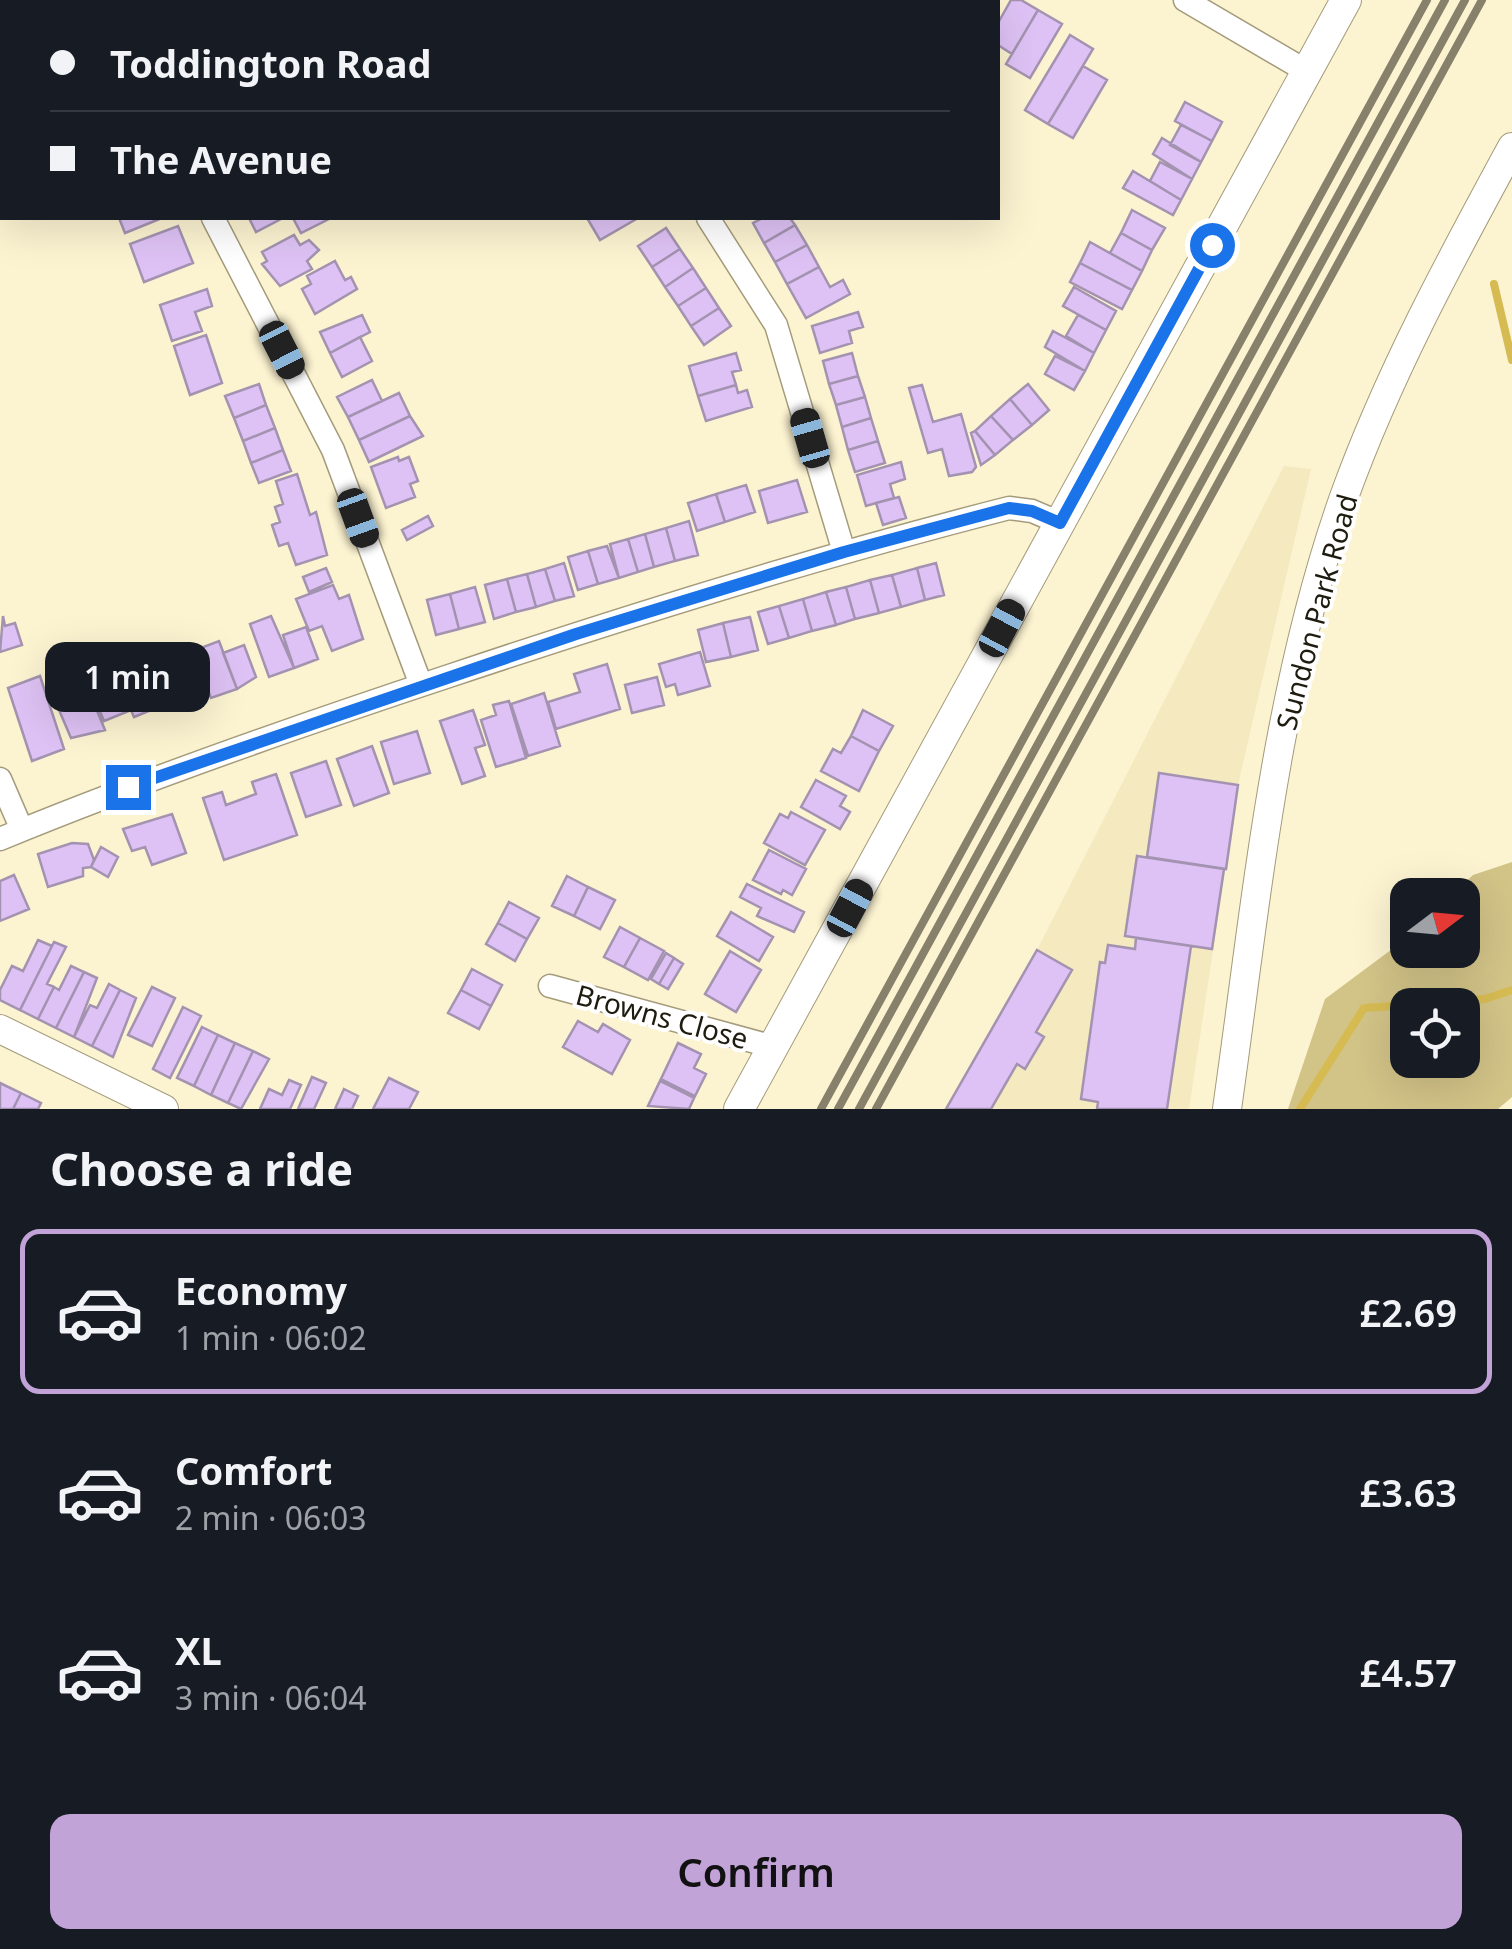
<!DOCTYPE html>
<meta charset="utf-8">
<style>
:root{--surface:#171b24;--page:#20242c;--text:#f1f3f6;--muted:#9ea1a6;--line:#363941;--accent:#c2a3d8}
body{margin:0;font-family:"Noto Sans",sans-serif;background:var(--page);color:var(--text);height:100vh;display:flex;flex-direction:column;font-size:38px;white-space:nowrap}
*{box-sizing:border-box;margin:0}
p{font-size:32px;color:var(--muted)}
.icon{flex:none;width:55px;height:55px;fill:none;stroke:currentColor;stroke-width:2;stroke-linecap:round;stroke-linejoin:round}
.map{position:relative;height:1109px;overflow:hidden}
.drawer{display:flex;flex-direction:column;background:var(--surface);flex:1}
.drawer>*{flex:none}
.hud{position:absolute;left:0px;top:0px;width:1000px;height:220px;box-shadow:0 10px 40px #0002;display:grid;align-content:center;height:220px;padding:0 50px;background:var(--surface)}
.needle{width:65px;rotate:74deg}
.buttons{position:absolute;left:1390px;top:878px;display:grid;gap:20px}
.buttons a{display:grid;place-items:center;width:90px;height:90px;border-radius:20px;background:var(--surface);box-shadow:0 10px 40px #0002;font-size:50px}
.end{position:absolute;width:45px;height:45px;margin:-22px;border:12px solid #1a73e8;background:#fff;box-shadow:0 0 0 5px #fff}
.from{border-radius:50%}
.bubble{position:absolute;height:70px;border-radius:20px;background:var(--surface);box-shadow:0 10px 40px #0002;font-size:32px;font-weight:600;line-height:70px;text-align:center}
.car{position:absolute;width:30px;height:60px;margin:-30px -15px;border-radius:12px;box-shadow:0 0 8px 2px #0007;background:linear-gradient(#222 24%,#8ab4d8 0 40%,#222 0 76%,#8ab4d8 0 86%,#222 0)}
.hud b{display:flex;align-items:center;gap:35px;height:95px;font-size:38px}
.hud b+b{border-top:2px solid var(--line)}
.hud i{width:25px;height:25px;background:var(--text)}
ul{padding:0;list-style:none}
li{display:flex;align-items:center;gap:30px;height:165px;margin:0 20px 15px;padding:0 30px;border:5px solid transparent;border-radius:20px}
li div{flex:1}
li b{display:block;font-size:38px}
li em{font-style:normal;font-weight:600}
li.active{border-color:var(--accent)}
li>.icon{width:90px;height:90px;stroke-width:1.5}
h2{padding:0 50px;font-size:45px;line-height:120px}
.button{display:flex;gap:20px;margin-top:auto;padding:20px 50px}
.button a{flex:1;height:115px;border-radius:20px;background:var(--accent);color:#111;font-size:40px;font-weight:600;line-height:115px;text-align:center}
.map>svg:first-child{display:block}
</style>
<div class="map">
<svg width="1512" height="1109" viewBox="0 0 1512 1109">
<rect width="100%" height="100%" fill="#fcf3d1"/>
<path fill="#f4e9bf" d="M1284 466 1311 469 1238 785 1189 1109H945L1037 950Z"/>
<path fill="#d2c387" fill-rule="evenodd" d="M1512 862V1097L1498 1109H1288L1325 999 1407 938 1408 950H1462V895H1452L1473 875ZM1408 1005H1462V1060H1408Z"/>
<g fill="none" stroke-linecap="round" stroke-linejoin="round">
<path stroke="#d6bb53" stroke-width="8" d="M1494 284 1512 360
M1409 1005 1485 999 1512 990
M1300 1109 1364 1008 1408 1005"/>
</g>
<path fill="#dec2f5" stroke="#a393b0" stroke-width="2.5" d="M441 0H508L509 1 443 2Z
M1011 0H1021L1038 10 1012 54 998 45V23Z
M1038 10 1062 24 1030 78 1006 64Z
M1070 35 1093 49 1048 124 1025 110Z
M1083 66 1107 80 1073 138 1048 124Z
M1185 102 1222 122 1212 141 1175 121Z
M1181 125 1212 141 1201 162 1170 145Z
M1162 138 1201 162 1192 179 1153 154Z
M1160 162 1192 179 1181 200 1150 181Z
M1133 171 1181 200 1173 215 1123 188Z
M1132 210 1165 228 1152 250 1121 233Z
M119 218H162L125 233Z
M249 218H283L256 232Z
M293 218H331L301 233Z
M587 218H638L600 240Z
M763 218H790L795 225 764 243 753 223Z
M795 225 807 245 775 262 764 243Z
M178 226 193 263 144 282 130 244Z
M666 228 680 249 652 267 638 246Z
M1121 233 1152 250 1142 271 1110 253Z
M294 235 300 245 309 240 319 250 307 261 312 269 280 286 262 264 267 261 262 252Z
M1090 242 1142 271 1132 290 1080 263Z
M807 245 819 267 787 284 775 262Z
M680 249 693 268 665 287 652 267Z
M335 261 345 280 351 277 357 289 315 314 302 289 311 284 307 276Z
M1080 263 1132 290 1122 309 1070 282Z
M819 267 830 287 843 280 850 294 806 318 787 284Z
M693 268 706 288 678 306 665 287Z
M1074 287 1116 311 1106 330 1063 306Z
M706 288 719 308 691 326 678 306Z
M207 289 212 306 195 312 202 331 172 341 160 305Z
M719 308 731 326 704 345 691 326Z
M858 312 863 327 849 331 852 343 820 353 812 326Z
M362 315 370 332 330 353 320 332Z
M1078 315 1106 330 1094 353 1066 336Z
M1053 331 1094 353 1085 371 1045 347Z
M206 335 222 383 190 395 174 346Z
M360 337 372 361 342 377 330 353Z
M736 353 741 370 732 372 736 385 698 396 689 366Z
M852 353 858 376 829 384 823 361Z
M1055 356 1085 371 1074 390 1045 374Z
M858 376 865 397 836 405 829 384Z
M372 380 382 401 348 417 337 397Z
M259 384 266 405 234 418 225 396Z
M1028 384 1049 410 1032 425 1010 399Z
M736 385 738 393 747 390 752 407 706 421 698 396Z
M922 385 933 422 961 414 976 467 972 472 949 476 942 449 928 453 909 388Z
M399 393 410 416 359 440 348 417Z
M865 397 871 418 842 427 836 405Z
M1010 399 1032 425 1013 440 991 416Z
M266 405 275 428 243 441 234 418Z
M410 416 423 436 369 462 359 440Z
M991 416 1013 440 995 455 975 431Z
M871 418 878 441 848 450 842 427Z
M275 428 283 450 251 463 243 441Z
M975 431 995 455 981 465 971 433Z
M878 441 885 463 855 472 848 450Z
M283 450 291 471 259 483 251 463Z
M398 457 399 461 409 457 418 481 410 484 415 497 386 508 371 467Z
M901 462 905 479 890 484 894 498 866 506 857 475Z
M297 474 310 515 316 512 327 555 296 565 288 543 279 546 272 525 280 522 275 507 283 504 276 481Z
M797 480 807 512 768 523 759 491Z
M746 485 755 512 725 522 716 494Z
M716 494 725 522 697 531 688 503Z
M899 497 906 518 883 525 876 503Z
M428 516 433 526 407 540 402 530Z
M689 521 698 555 675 561 666 528Z
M666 528 675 561 654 567 645 534Z
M645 534 654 567 638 572 628 539Z
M628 539 638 572 619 578 610 544Z
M607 546 619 578 598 584 588 551Z
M588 551 598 584 578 590 568 557Z
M564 563 574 596 555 601 545 569Z
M936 563 944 595 925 600 917 568Z
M326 568 332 582 309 592 303 577Z
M917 568 925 600 901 607 892 575Z
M545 569 555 601 536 607 527 574Z
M527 574 536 607 516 612 507 579Z
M892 575 901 607 879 613 870 580Z
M507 579 516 612 494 619 485 585Z
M870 580 879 613 855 619 846 587Z
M333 585 339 599 349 595 363 639 332 651 322 626 309 631 296 599Z
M475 587 485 622 459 629 450 594Z
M846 587 855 619 836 625 826 592Z
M826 592 836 625 812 631 803 599Z
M450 594 459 629 436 635 427 600Z
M803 599 812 631 789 638 779 606Z
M779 606 789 638 768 644 758 612Z
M3 616 5 626 15 623 22 645 0 652Z
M271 616 294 668 269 677 250 624Z
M750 617 758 650 731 657 723 623Z
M723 623 731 657 706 662 698 630Z
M306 627 318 659 294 668 283 635Z
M219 641 237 689 211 698 193 651Z
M244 645 256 677 237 689 223 653Z
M700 652 710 686 678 695 675 684 666 687 659 664Z
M188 657 203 693 180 702 166 666Z
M607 664 620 709 556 729 548 702 580 692 574 674Z
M166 666 180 702 160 710 146 674Z
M136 674 151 710 134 717 131 710 104 721 92 692Z
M40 676 64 749 32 761 8 688Z
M657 677 664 705 632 713 625 685Z
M88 689 105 730 71 738 56 703Z
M544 693 560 746 528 756 511 704Z
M509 701 526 758 496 767 481 720 496 715 493 705Z
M473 710 485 745 475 748 485 776 462 784 440 721Z
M863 710 893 726 879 751 851 736Z
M417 731 430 773 394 784 381 742Z
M851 736 879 751 859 791 821 771 833 749 841 753Z
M372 746 389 793 354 806 337 759Z
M326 761 341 805 306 817 291 773Z
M1159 773 1238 785 1226 869 1147 857Z
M276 774 297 835 224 860 203 798 222 792 226 805 256 794 252 782Z
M816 780 846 796 840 806 850 812 840 829 801 807Z
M791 812 825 830 805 865 764 843 780 814 788 818Z
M172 814 186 853 152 865 145 847 132 851 123 829Z
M72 843 88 844 94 860 91 867 83 868V876L48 887 38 854Z
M101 847 118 857 108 877 91 867Z
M769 850 806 869 792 895 783 890 781 894 753 880Z
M1137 856 1224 869 1212 949 1125 936Z
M14 875 29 909 0 921V881Z
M567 876 588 887 574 916 552 906Z
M747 884 804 912 794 932 757 916 761 908 740 897Z
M588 887 615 900 600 929 574 916Z
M509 902 539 918 527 939 498 923Z
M731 912 773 937 759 961 717 936Z
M498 923 527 939 515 961 486 944Z
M620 927 640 938 624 967 604 957Z
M640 938 664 951 648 980 624 967Z
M1136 938 1191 946 1167 1109H1097L1098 1102 1081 1099 1100 962 1105 963 1108 945 1135 949Z
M38 940 52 946 20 1010 0 1000V990L12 966 23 971Z
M54 942 66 947 47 984 54 987 38 1019 20 1010Z
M1037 950 1072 970 1036 1032 1044 1037 1025 1069 1017 1064 991 1109H946Z
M730 951 761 970 736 1012 705 994Z
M666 953 674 958 659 984 651 979Z
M674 958 683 964 668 989 659 984Z
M71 966 84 972 56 1028 38 1019 54 987 59 990Z
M472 969 502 985 491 1006 461 990Z
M84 972 97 978 74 1037 56 1028Z
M109 984 120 990 92 1046 74 1037 90 1005 97 1008Z
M152 987 175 998 152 1046 128 1035Z
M120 990 136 998 113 1057 92 1046Z
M461 990 491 1006 479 1029 448 1013Z
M183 1007 201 1016 170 1078 153 1069Z
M578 1021 598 1032 603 1024 630 1040 612 1074 563 1047Z
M202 1027 218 1035 194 1086 177 1078Z
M218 1035 235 1043 211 1095 194 1086Z
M235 1043 253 1051 228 1103 211 1095Z
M678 1043 701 1054 694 1068 706 1074 695 1096 661 1079Z
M253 1051 269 1059 241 1109 228 1103Z
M312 1077 326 1083 314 1109H298Z
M389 1078 418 1092 409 1109H373Z
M289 1080 301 1085 290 1109H260L269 1089 282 1095Z
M660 1081 694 1098 689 1109 648 1106Z
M0 1083 21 1093 13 1109H0Z
M344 1089 358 1096 352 1109H335Z
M21 1093 41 1103 38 1109H13Z"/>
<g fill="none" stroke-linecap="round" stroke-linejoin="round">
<defs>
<path id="minor" d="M101 0 102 2
M570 0 571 2
M1185 0 1308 72
M213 218 333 450 421 685
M708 218 776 325 844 552
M0 779 22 830
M0 839C148 778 298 726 449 676 634 614 820 556 1009 508L1032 511 1060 523
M550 986 774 1047"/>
<path id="tertiary" d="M0 1029 164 1109
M1227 1109C1256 905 1275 692 1344 497 1388 375 1450 261 1512 147"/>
<path id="secondary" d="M739 1109 1346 0"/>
</defs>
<use href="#minor" stroke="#a49b7b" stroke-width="25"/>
<use href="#tertiary" stroke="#a49b7b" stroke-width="30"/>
<use href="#secondary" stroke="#a49b7b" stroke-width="32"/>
<use href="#minor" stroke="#fff" stroke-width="22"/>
<use href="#tertiary" stroke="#fff" stroke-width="28"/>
<use href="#secondary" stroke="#fff" stroke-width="30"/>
<path stroke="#87816b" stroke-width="8" d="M821 1109 1427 0
M838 1109 1445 0
M859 1109 1465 0
M876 1109 1482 0"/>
</g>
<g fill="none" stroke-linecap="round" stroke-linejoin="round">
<path stroke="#1a73e8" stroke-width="12" d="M128 787 576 634 844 552 1009 508 1032 511 1060 523 1212 245"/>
</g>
<g text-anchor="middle" stroke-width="8" stroke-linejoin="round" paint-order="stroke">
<g font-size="28" fill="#1e1b0f" stroke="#fff">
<text transform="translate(1317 612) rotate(-75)" y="10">Sundon Park Road</text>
<text transform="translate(662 1017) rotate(15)" y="10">Browns Close</text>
</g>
</g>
</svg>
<div class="buttons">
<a><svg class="needle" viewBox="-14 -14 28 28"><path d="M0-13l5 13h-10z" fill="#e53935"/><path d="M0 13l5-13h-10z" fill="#9ea1a6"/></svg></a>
<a><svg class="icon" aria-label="locate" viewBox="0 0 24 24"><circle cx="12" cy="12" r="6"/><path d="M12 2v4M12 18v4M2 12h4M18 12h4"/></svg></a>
</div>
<i class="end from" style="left:1212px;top:245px"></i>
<i class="end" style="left:128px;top:787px"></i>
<div class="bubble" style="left:45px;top:642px;width:165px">1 min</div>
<i class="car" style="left:282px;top:350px;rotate:153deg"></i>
<i class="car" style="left:810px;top:438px;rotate:344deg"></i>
<i class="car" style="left:358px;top:518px;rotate:160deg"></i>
<i class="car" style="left:1002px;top:628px;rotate:28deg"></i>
<i class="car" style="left:850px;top:908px;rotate:28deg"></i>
<div class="hud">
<b><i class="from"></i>Toddington Road</b>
<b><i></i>The Avenue</b>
</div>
</div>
<section class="drawer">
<h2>Choose a ride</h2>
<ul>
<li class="active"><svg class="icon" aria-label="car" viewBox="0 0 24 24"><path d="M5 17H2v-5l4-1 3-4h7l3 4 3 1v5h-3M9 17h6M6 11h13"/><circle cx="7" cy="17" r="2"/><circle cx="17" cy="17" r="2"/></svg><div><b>Economy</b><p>1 min · 06:02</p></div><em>£2.69</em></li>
<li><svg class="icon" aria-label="car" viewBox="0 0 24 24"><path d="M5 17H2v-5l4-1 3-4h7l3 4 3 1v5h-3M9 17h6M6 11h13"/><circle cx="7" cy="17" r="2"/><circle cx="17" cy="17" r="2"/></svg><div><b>Comfort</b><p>2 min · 06:03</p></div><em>£3.63</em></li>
<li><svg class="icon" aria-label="car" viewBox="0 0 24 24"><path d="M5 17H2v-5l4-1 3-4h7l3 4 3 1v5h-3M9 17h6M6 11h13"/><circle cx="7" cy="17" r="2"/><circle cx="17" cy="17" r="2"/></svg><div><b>XL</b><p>3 min · 06:04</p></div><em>£4.57</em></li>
</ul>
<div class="button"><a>Confirm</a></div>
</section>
